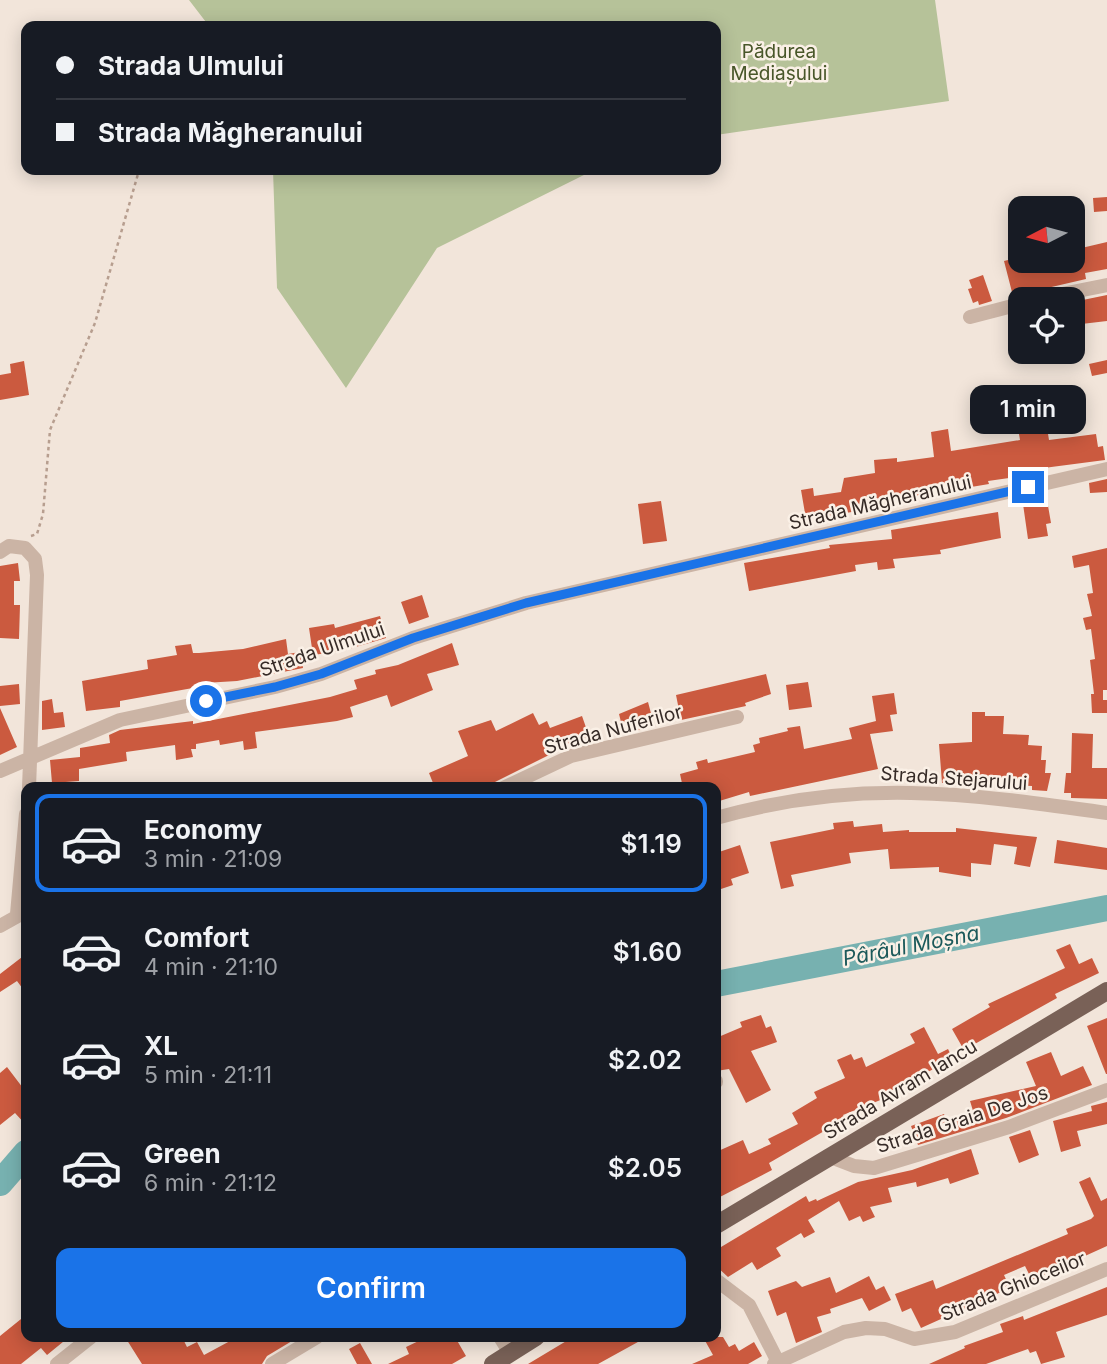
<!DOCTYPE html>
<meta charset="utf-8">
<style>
:root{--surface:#171b24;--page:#242831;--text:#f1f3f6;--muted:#9ea1a6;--line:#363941;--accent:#1a73e8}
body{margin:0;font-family:Inter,sans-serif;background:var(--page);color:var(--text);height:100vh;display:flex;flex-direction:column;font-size:26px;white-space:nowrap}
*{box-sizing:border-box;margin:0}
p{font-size:23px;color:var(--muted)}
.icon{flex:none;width:38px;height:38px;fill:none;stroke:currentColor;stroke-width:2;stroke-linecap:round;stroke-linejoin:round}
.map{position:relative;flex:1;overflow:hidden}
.sheet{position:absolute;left:21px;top:782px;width:700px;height:560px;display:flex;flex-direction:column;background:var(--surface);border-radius:14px;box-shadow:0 4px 18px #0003}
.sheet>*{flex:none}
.banner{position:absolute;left:21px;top:21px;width:700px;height:154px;border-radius:14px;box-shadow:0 4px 18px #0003;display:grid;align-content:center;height:154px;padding:0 35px;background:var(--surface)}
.needle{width:46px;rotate:264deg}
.controls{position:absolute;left:1008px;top:196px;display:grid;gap:14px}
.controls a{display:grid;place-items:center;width:77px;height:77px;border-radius:14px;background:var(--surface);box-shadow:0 4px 18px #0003;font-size:35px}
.end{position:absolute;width:32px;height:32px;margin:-16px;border:9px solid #1a73e8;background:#fff;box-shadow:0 0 0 4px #fff}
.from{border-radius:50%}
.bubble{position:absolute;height:49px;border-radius:14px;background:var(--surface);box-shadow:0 4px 18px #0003;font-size:23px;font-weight:600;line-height:49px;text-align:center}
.banner b{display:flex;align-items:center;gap:24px;height:66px;font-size:26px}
.banner b+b{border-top:2px solid var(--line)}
.banner i{width:18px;height:18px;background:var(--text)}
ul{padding:12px 0 0;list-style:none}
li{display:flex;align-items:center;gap:21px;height:98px;margin:0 14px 10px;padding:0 21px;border:4px solid transparent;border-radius:14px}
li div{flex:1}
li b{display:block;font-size:26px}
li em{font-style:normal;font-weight:600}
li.current{border-color:var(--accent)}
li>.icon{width:63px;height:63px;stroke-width:1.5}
.action{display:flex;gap:14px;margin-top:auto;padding:14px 35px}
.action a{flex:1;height:80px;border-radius:14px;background:var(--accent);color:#fff;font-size:28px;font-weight:600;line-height:80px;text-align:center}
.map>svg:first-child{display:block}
</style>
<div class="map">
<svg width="1107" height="1364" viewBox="0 0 1107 1364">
<rect width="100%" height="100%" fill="#f2e5da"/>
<path fill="#b6c299" d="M189 0H935L949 101 716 135V26H209Z
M273 170H594L437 248 346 388 277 288Z"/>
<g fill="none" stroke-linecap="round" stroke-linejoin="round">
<path stroke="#77b1b0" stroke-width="26" d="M716 984 1107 908
M0 1183 26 1153"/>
</g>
<path fill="#cb5a3f" d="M1107 197V211L1094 212 1093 198Z
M1107 242V269L1085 273 1086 279 1013 296 1004 261 1020 257V261H1073V250Z
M983 275 992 301 979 305 978 301 973 303 968 289 972 288 969 280Z
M1107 295V321L1073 325V302Z
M1107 360V373L1092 376 1089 364Z
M24 361 29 395 0 400V375L11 373 10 364Z
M1044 409 1049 440 1096 434 1098 447 1103 446 1105 460 1036 469 1016 474V477L988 481 989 484 864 505 865 510 806 519 801 490 813 488 814 496 841 492 844 478 875 473 874 460 897 458V462L934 457 931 432 948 429 951 451 1020 440 1018 428 1032 426 1029 412Z
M1107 479V492L1090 493 1089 483Z
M1047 500 1051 523 1046 524 1048 536 1028 539 1023 504Z
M661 501 667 541 643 544 638 504Z
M998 512 1001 538 940 550 941 554 893 559 895 568 878 570 877 562 855 565 856 571 749 591 744 563 830 548 829 545 892 539 891 530Z
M1107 548V690H1103V700H1107V713H1092L1091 694H1094L1090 660 1095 659 1091 629 1086 630 1083 618 1092 616 1087 594 1093 593 1089 565 1074 568 1072 556Z
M18 563 20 581H14V605H20L19 639 0 638V566Z
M422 595 429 617 409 624 401 602Z
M380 616 386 638 342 651 313 655 309 628 334 624 335 628Z
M286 639 288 654 300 652 303 668 237 681 204 683V686L120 701V707L86 711 82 681 148 669 147 660 177 655 175 646 191 644 193 653H199L243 649Z
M452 643 459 665 427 674 433 690 391 707 387 695 350 707 353 717 337 721 255 732 257 748 244 750 243 741 220 745 219 740 196 744V749H191L193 757 176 760 175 745 126 752 127 761 79 769V781L52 783 50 760 80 757V748L110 743 109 735 120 730 193 721V724L330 697 357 689 354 680 376 674 375 670 398 665Z
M766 674 771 694 745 703 746 706 681 720 676 695Z
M808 682 812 707 789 710 786 685Z
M19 684 20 704 0 706V686Z
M894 693 897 714 890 715 893 731 870 734 878 769 750 796 749 792 716 802V788H683L680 774 698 769 696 762 707 759 708 763 755 752 753 745 760 743 759 738 788 731 787 728 800 726 804 749 852 739 849 728 876 721 872 696Z
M52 699 54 713 63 712 65 727 42 730V701Z
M648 702 652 717 644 720 647 728 624 734 619 714Z
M0 708 17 747 0 755Z
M972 712H985V716H1004L1003 734 1029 735 1028 745 1042 746 1041 760H1046L1045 773H1051L1047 791 1032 790V786L1010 785V779L942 783 939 744 972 742Z
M533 713 539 725 547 721 550 728 582 716 589 736 560 747 561 749 483 788H435L429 773 468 756 458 731 491 720 496 731Z
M1072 733 1093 734 1092 768H1107V799L1071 798V793H1064L1066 773H1071Z
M853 821 854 827 882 824 883 832 909 830V832H956V828L1037 837 1030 867 1014 864 1017 847 994 844 991 865 971 863V877L939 872V867L890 869 888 849 849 853 851 863 791 875 794 886 781 889 770 842 834 829 833 823Z
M1057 840 1107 848V870L1054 863Z
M740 845 749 873 731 879 733 885 718 890 716 853Z
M1070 944 1079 964 1092 958 1099 973 1055 994 1057 998 964 1050 952 1029 990 1007 988 1004 1065 968 1056 950Z
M26 954V993L17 981 0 992V974Z
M761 1015 766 1028 771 1026 777 1042 751 1051 771 1090 746 1103 729 1069 716 1071V1038L742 1027 740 1022Z
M1107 1018V1074H1106L1087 1026Z
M924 1027 938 1054 948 1049 953 1059 881 1096 883 1099 843 1115 845 1119 769 1163 772 1170 716 1199V1152L743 1140 749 1154 771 1144 768 1139 798 1124 792 1113 817 1098 814 1092 845 1078 837 1060 851 1054 854 1060 862 1057 866 1067 915 1043 910 1034Z
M1051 1052 1061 1076 1083 1066 1092 1085 1006 1118 918 1145 911 1126 944 1114 947 1122 974 1114 970 1101 1036 1086 1026 1062Z
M7 1067 26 1092V1125L15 1113 0 1125V1073Z
M1107 1102V1124L1077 1131 1081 1146 1061 1152 1053 1121 1092 1111 1091 1106Z
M1030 1130 1039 1155 1019 1163 1009 1137Z
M971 1149 979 1174 950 1184 948 1178 917 1187 916 1182 888 1188 892 1202 870 1207 875 1217 863 1222 860 1216 849 1221 839 1201 808 1220 815 1232 804 1238 801 1233 776 1248 781 1256 757 1270 752 1262 728 1277 716 1266V1250L806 1196 809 1202 816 1199 817 1201 858 1182 912 1170Z
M1090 1177 1101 1201 1107 1198V1246L1032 1280 1025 1266 1004 1275 1010 1288 921 1328 911 1308 902 1312 895 1294 933 1280 936 1289 1068 1234 1066 1229 1091 1219 1094 1216 1079 1182Z
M869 1276 876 1290 884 1286 891 1300 869 1311 862 1298 830 1309 831 1313 817 1317 822 1332 796 1343 786 1312 777 1316 768 1291 796 1281 802 1287 830 1277 836 1293Z
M1107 1287V1315L1056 1332 1065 1357 1041 1364 1036 1351 1030 1353 1028 1349 986 1364H929L965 1348 964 1346 1003 1332 1000 1324 1023 1316 1024 1320Z
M26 1315V1337H69L47 1355 41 1348 21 1364H0V1336Z
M125 1337H182L187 1347 197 1342 204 1355 230 1341 228 1337H290L292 1341 267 1356 262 1364H142Z
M427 1337H455L466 1356 452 1364H388L409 1354 406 1347Z
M573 1337H647L598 1364H528Z
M703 1337H723L729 1347 735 1344 739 1351 754 1342 762 1356 748 1364H692L713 1355Z
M360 1343 372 1364H357L349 1349Z"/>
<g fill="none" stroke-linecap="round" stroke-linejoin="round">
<path stroke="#b79e8f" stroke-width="2.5" stroke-dasharray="3.5 3.5" stroke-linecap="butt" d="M31 536 37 534 43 514 50 430 95 323 138 174"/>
<path stroke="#cbb4a5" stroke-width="14" d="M1037 299 1107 285
M970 317 1020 304
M0 552 9 546 25 548 35 559 37 575 29 788
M0 771 120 720 275 687 321 674 413 638 526 603 1107 469
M503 788 571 756 737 717
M716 818C857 778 965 793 1107 813
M17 914 26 814
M0 926 25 912
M716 1082V1081
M828 1156 854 1166 874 1168 1009 1127 1107 1090
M716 1280 749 1305 779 1364
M500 1337 510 1353
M57 1364 91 1337
M272 1364 317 1337
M774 1364 844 1332 866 1328 885 1329 914 1339 955 1332 1107 1269"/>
<path stroke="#796157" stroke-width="18" d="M716 1225 1107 991
M493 1364 536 1337"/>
</g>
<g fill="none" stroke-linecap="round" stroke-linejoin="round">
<path stroke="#1a73e8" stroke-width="9" d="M206 701 275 687 321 674 413 638 526 603 1028 487"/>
</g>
<g text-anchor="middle" stroke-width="5" stroke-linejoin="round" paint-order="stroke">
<g font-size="19" fill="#485629" stroke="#faf0e6">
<text x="779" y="58">Pădurea<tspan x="779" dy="22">Mediașului</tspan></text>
</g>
<g font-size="19" fill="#362b27" stroke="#faf0e6">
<text transform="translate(880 502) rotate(-13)" y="7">Strada Măgheranului</text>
<text transform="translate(322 649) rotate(-19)" y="7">Strada Ulmului</text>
<text transform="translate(613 729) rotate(-15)" y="7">Strada Nuferilor</text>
<text transform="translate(954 778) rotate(4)" y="7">Strada Stejarului</text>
<text transform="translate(900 1089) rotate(-31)" y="7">Strada Avram Iancu</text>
<text transform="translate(962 1119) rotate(-18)" y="7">Strada Graia De Jos</text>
<text transform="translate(1013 1286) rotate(-22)" y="7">Strada Ghioceilor</text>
</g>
<g font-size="21" font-style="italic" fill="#1b595a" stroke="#faf0e6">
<text transform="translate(911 946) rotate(-11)" y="7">Pârâul Moșna</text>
</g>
</g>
</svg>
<div class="controls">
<a><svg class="needle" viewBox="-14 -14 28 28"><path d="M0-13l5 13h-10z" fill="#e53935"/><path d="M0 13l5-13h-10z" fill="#9ea1a6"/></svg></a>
<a><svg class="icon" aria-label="locate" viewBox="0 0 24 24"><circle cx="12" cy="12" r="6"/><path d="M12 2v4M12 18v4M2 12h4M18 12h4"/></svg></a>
</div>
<i class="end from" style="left:206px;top:701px"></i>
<i class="end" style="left:1028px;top:487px"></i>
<div class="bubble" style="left:970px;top:385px;width:116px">1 min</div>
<div class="banner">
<b><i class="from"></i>Strada Ulmului</b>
<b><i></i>Strada Măgheranului</b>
</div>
<section class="sheet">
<ul>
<li class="current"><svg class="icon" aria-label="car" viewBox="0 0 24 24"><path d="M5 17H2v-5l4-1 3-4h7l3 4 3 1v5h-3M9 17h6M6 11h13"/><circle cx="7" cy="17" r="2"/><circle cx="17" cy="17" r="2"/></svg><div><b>Economy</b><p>3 min · 21:09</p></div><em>$1.19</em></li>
<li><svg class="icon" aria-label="car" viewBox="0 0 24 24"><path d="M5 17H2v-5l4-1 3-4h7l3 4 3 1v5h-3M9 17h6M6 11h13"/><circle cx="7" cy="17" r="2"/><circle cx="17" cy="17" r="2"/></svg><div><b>Comfort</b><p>4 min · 21:10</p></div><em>$1.60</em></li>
<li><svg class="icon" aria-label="car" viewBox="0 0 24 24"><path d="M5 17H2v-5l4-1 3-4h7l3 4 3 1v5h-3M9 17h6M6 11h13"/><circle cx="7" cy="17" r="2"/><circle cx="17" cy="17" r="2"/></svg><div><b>XL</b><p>5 min · 21:11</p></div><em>$2.02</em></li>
<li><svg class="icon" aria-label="car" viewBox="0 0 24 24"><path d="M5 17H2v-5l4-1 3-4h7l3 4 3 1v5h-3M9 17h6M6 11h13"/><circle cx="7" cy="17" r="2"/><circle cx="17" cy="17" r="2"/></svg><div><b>Green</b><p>6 min · 21:12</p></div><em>$2.05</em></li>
</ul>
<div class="action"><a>Confirm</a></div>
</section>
</div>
